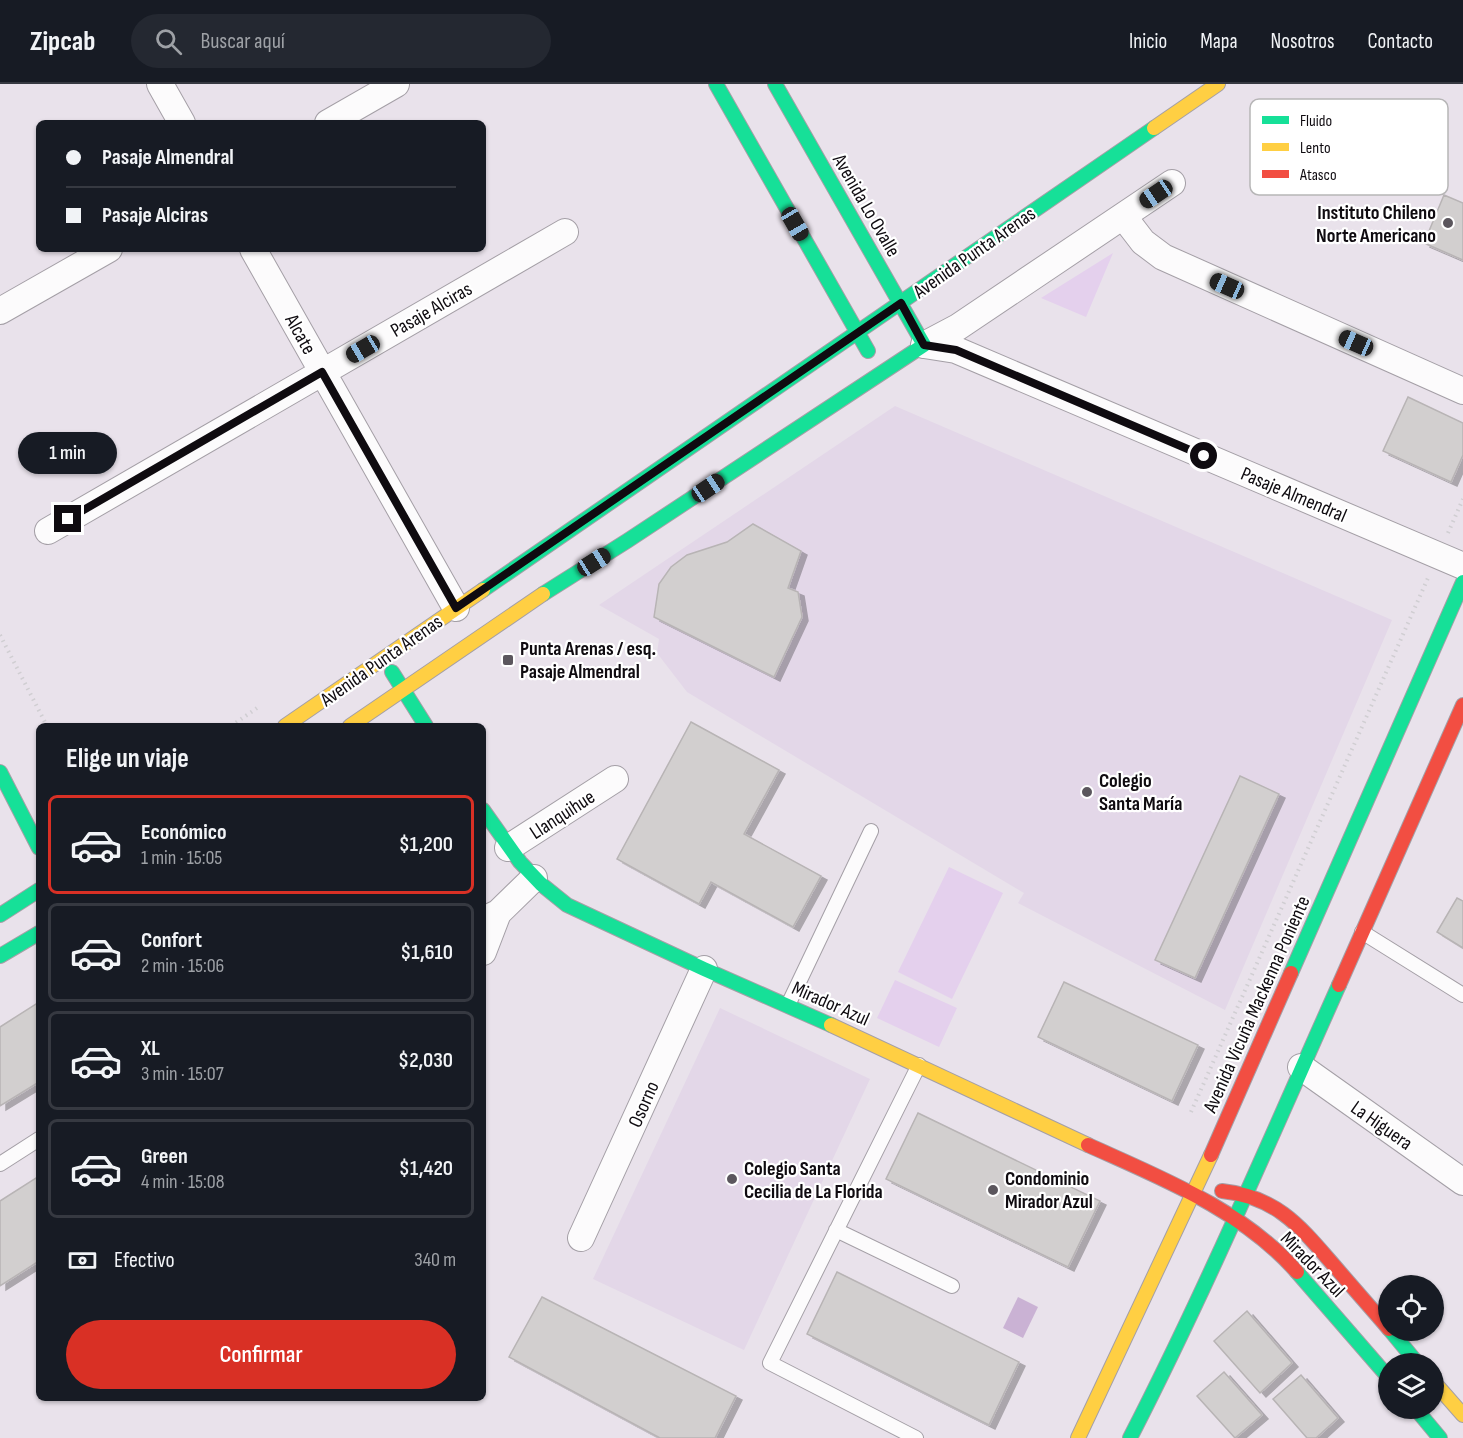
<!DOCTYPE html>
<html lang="es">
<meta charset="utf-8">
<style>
:root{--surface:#171b24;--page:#242831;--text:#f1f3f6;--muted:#9ea1a6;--line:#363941;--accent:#d93025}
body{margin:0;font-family:"Sofia Sans Condensed",sans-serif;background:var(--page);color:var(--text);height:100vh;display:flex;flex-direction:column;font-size:22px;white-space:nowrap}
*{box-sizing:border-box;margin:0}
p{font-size:20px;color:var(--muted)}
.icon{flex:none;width:33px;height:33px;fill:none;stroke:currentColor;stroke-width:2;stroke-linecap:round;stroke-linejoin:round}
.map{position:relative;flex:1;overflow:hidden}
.side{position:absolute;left:36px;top:639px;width:450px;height:678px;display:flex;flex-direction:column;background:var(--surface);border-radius:9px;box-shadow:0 2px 4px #0004}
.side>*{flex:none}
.guide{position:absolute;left:36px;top:36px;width:450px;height:132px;border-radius:9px;box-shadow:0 2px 4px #0004;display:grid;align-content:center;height:132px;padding:0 30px;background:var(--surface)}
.tools{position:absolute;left:1378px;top:1191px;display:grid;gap:12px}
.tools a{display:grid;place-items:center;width:66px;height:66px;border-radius:50%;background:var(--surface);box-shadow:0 2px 4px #0004;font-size:30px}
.end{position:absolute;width:27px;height:27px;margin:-14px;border:8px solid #0f0b10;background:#fff;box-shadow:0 0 0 3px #fff}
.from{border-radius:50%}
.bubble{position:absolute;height:42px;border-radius:21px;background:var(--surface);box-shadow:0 2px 4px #0004;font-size:20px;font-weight:600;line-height:42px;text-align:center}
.car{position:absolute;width:18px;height:36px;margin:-18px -9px;border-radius:8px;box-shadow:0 0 4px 2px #0007;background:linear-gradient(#222 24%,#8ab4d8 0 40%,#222 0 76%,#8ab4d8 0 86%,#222 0)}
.guide b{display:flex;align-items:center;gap:21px;height:57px;font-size:22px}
.guide b+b{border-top:2px solid var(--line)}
.guide i{width:15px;height:15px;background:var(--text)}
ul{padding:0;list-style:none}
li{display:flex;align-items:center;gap:18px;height:99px;margin:0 12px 9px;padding:0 18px;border:3px solid var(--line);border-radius:9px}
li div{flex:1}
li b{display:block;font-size:22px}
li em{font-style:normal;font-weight:600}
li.selected{border-color:var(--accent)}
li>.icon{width:54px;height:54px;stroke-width:1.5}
h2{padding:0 30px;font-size:27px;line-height:72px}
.pay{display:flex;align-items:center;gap:15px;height:66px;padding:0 30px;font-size:22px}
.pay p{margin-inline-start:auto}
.primary-button{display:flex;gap:12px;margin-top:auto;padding:12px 30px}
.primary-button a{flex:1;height:69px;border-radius:36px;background:var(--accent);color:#fff;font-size:24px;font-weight:600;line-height:69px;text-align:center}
header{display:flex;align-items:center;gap:36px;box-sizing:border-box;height:84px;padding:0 30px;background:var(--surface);border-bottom:2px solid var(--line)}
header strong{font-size:28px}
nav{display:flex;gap:33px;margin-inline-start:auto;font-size:21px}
.search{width:420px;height:54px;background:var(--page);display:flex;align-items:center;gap:15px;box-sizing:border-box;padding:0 21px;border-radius:33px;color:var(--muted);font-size:22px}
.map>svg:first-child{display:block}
</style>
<header>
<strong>Zipcab</strong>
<div class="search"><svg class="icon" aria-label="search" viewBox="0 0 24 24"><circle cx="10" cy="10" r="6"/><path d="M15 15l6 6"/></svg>Buscar aquí</div>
<nav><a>Inicio</a><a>Mapa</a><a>Nosotros</a><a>Contacto</a></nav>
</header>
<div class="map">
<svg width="1463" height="1354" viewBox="0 0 1463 1354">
<defs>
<filter id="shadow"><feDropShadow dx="6" dy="4" stdDeviation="0" flood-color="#0004"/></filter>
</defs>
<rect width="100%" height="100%" fill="#e9e2eb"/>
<path fill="#e3d7e8" d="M895 322 1392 536 1225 926 1018 819 1024 809 687 608 657 569 659 555 599 521Z
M720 924 870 995 744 1266 593 1195Z"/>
<path fill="#e4d0ed" d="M1113 169 1086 233 1041 214Z
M949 783 1003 809 952 915 898 888Z
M895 896 957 924 939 963 877 934Z"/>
<path fill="#cab2d4" d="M1018 1213 1038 1223 1023 1254 1003 1244Z"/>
<path fill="#d2cfcf" stroke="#b8b4b5" stroke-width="1.5" filter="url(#shadow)" d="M1444 111 1463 119V176L1424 159Z
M1408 313 1463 339V371L1451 398 1383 367Z
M753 440 801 467 788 504 798 508 802 533 774 593 654 533 659 500 671 483 687 471 727 458Z
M691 638 779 686 744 750 821 792 793 843 711 798 699 820 617 775Z
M1240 692 1279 710 1195 894 1155 876Z
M1457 814 1463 817V864L1437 848Z
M1064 898 1198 961 1172 1017 1038 953Z
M39 918V998L0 1022V943Z
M918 1029 1100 1117 1068 1183 886 1095Z
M39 1092V1177L0 1202V1117Z
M837 1188 1019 1278 989 1341 807 1250Z
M542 1213 736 1312 715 1354H660L509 1273Z
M1247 1227 1292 1279 1260 1309 1214 1257Z
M1224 1288 1262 1331 1235 1354 1197 1312Z
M1301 1291 1338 1334 1316 1354H1307L1273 1315Z"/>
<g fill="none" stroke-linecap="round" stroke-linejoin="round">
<defs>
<path id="lane" d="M1362 848 1463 911
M788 921 871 747
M0 1080 39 1055
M836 1146 952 1202
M916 1354 770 1279 919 981"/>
<path id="street" d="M160 0 182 39
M328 39 396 0
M1123 132 1143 158 1163 173 1463 307
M253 165 456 524
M0 227 109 165
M924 261 956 266 1463 482
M924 261 958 243 1172 99
M48 447 565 148
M508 764 615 695
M483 836 498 829 534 794
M483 868 498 829
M1301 983 1463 1098
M581 1154 704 885"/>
<path id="fast" d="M716 0 868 267
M483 506 1154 44
M543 510 627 457 924 261 775 0
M392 588 426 642
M0 688 39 764
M483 726 520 778 541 800 567 821 704 885 831 941
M0 831 39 806
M0 872 39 849
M1291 889 1463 498
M1297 1188 1389 1294
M1390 1246 1418 1280
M1415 1324 1440 1354
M1130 1354C1206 1206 1271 1053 1339 901"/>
<path id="slow" d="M1154 44 1218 0
M285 642 483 506
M350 642 543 510
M831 941 1088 1061
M1434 1298 1463 1331
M1078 1354 1211 1071"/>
<path id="jam" d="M1339 901 1463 621
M1088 1061C1161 1094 1243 1126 1297 1188
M1211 1071 1291 889
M1222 1107C1279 1113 1302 1145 1337 1185 1354 1205 1372 1225 1389 1245"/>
</defs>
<use href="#lane" stroke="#a49fa6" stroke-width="16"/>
<use href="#street" stroke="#a49fa6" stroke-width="28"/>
<use href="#fast" stroke="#a49fa6" stroke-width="16"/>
<use href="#slow" stroke="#a49fa6" stroke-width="16"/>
<use href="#jam" stroke="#a49fa6" stroke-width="16"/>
<path stroke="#d0ced2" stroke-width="4" stroke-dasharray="1.5 4.5" stroke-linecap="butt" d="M1448 449 1463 415
M0 551 47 642
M231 642 260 622
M1191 1028 1428 494"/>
<use href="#lane" stroke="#fcfbfc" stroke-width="14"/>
<use href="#street" stroke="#fcfbfc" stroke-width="26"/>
<use href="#fast" stroke="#16e098" stroke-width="14"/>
<use href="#slow" stroke="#ffcf43" stroke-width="14"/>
<use href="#jam" stroke="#f24e42" stroke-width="14"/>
</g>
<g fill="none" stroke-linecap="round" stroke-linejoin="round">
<path stroke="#0f0b10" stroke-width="8" d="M68 435 322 288 456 524 901 219 924 261 956 266 1204 372"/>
</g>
<g fill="#5b565d" stroke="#fff" stroke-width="2">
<circle cx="1448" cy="139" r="6"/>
<rect x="502" y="570" width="12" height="12" rx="3"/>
<circle cx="1087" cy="708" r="6"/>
<circle cx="732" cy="1095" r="6"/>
<circle cx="993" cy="1106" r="6"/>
</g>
<g text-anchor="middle" stroke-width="4.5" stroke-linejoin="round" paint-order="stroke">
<g font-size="20" fill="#0f0b10" stroke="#fff">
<text transform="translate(867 121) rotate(60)" y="7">Avenida Lo Ovalle</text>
<text transform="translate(974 168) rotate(-35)" y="7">Avenida Punta Arenas</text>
<text transform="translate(431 225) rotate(-30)" y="7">Pasaje Alciras</text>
<text transform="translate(301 250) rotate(61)" y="7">Alcate</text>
<text transform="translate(1294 410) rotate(23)" y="7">Pasaje Almendral</text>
<text transform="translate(381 576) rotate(-35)" y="7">Avenida Punta Arenas</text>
<text transform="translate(562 730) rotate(-33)" y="7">Llanquihue</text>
<text transform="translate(831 919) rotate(24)" y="7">Mirador Azul</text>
<text transform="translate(1256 920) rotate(-66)" y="7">Avenida Vicuña Mackenna Poniente</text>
<text transform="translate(643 1020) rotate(-66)" y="7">Osorno</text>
<text transform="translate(1382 1041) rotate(35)" y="7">La Higuera</text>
<text transform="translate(1313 1180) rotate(46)" y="7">Mirador Azul</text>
</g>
<g font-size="20" font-weight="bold" fill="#0f0b10" stroke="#fff" text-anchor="start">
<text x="1436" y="135" text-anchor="end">Instituto Chileno<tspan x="1436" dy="23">Norte Americano</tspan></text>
<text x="520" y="571">Punta Arenas / esq.<tspan x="520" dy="23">Pasaje Almendral</tspan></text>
<text x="1099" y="703">Colegio<tspan x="1099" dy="23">Santa María</tspan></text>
<text x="744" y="1091">Colegio Santa<tspan x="744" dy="23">Cecilia de La Florida</tspan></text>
<text x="1005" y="1101">Condominio<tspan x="1005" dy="23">Mirador Azul</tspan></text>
</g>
</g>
<rect x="1250" y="15" width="198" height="96" rx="9" fill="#fff" stroke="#b7b6b7" stroke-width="1.5"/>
<rect x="1262" y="32" width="27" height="8" fill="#16e098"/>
<rect x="1262" y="59" width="27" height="8" fill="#ffcf43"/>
<rect x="1262" y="86" width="27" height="8" fill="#f24e42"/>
<g font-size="16" fill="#0f0b10">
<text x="1300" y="42">Fluido</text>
<text x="1300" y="69">Lento</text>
<text x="1300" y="96">Atasco</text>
</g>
</svg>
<div class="tools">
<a><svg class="icon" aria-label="locate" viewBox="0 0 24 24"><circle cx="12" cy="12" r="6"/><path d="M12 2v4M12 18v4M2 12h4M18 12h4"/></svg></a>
<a><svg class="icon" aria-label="layers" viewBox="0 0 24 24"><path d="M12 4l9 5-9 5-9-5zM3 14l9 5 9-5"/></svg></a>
</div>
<i class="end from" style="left:1204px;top:372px"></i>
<i class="end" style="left:68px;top:435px"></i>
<div class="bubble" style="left:18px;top:348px;width:99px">1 min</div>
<i class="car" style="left:1156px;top:110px;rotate:236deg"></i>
<i class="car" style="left:795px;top:140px;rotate:150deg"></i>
<i class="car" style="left:1227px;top:202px;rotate:294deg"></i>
<i class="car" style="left:1356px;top:259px;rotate:294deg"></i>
<i class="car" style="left:363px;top:265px;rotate:240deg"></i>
<i class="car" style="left:708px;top:404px;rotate:56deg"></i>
<i class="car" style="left:594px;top:478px;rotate:58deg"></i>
<div class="guide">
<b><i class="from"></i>Pasaje Almendral</b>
<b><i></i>Pasaje Alciras</b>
</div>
<section class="side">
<h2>Elige un viaje</h2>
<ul>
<li class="selected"><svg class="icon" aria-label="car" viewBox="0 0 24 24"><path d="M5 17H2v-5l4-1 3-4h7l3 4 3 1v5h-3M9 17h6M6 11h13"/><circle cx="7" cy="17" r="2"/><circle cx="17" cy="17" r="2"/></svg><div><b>Económico</b><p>1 min · 15:05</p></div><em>$1,200</em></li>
<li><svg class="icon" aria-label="car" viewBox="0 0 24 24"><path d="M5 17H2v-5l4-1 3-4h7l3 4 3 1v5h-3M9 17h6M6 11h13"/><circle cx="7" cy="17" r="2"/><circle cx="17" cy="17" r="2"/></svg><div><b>Confort</b><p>2 min · 15:06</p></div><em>$1,610</em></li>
<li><svg class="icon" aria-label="car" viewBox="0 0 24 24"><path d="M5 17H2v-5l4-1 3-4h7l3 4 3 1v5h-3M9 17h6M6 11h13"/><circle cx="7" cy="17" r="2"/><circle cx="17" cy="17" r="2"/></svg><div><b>XL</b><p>3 min · 15:07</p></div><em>$2,030</em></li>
<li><svg class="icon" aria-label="car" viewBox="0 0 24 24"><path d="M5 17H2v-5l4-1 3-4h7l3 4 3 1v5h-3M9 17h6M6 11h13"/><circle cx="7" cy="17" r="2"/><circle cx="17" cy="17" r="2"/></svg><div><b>Green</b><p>4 min · 15:08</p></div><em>$1,420</em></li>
</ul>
<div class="pay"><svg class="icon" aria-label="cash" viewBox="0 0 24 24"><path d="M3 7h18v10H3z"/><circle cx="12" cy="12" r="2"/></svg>Efectivo<p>340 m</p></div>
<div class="primary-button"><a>Confirmar</a></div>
</section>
</div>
